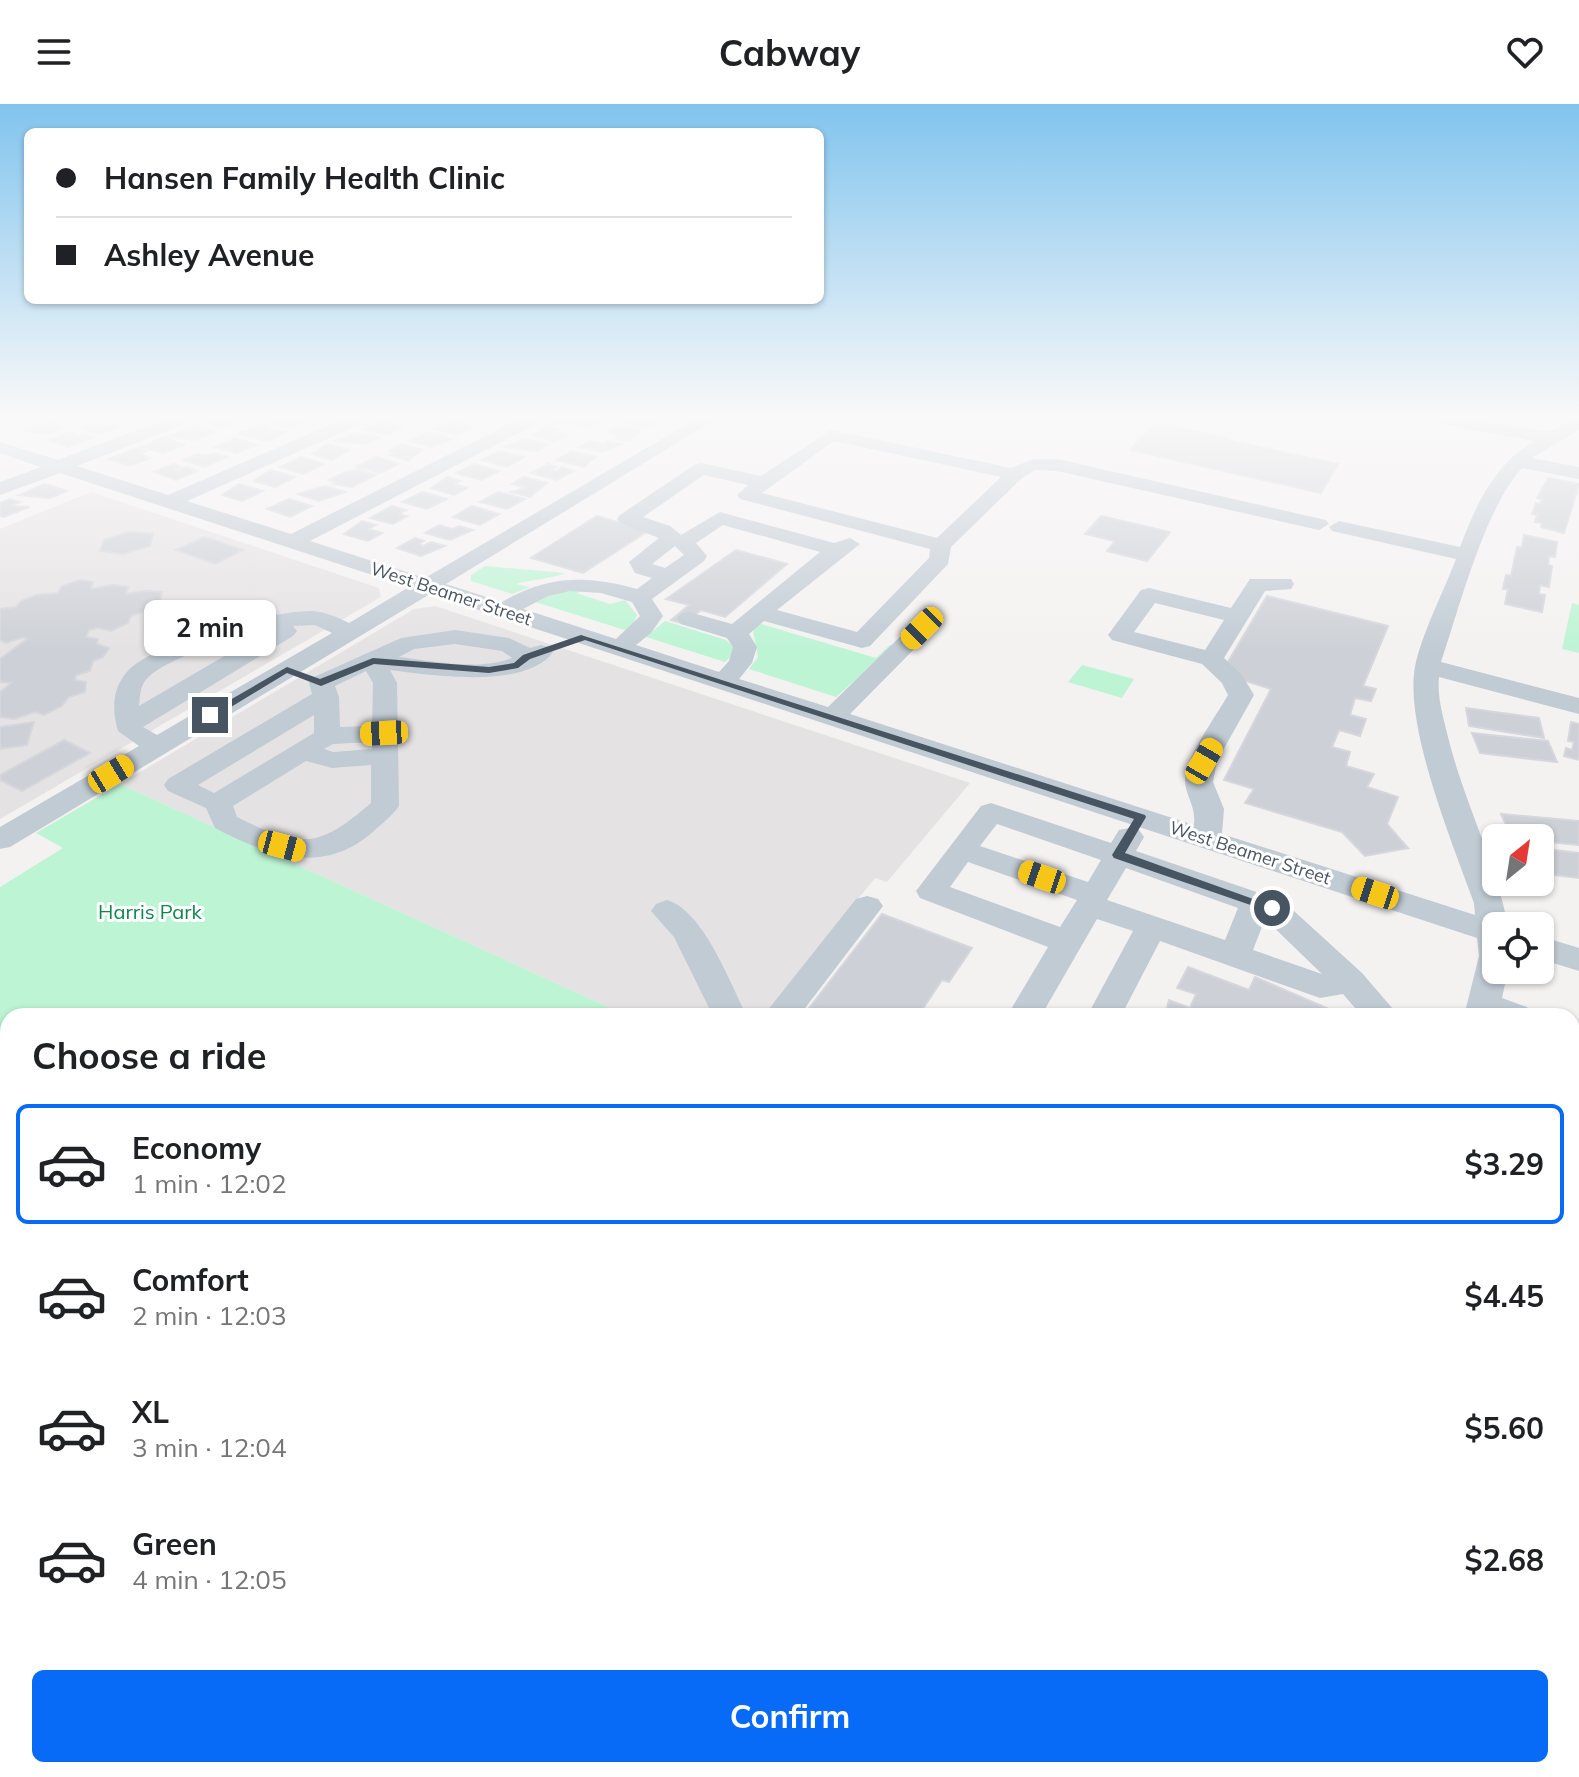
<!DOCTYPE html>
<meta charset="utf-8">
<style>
:root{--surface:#fff;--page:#f6f6f6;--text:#202124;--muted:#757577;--line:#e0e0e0;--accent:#076bf8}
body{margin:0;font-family:Mulish,sans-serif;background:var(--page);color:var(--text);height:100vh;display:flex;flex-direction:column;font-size:30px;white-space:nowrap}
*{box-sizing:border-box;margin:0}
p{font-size:26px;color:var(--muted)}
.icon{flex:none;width:44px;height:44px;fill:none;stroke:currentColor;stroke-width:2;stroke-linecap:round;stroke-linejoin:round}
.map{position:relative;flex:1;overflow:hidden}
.details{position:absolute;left:0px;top:904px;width:1580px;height:770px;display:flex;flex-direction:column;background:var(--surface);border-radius:24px 24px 0 0;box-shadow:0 2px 6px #0004}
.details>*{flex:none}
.hud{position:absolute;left:24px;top:24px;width:800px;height:176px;border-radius:12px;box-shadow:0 2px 6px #0004;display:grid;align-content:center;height:176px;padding:0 32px;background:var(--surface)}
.needle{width:52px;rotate:30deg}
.fabs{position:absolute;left:1482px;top:720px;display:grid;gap:16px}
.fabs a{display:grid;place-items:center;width:72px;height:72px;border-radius:12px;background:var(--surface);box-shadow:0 2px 6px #0004;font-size:40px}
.end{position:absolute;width:36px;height:36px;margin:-18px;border:10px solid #475461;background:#fff;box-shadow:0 0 0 4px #fff}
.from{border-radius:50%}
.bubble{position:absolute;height:56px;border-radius:12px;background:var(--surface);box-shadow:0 2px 6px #0004;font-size:26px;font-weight:700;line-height:56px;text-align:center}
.car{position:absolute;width:24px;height:48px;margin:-24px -12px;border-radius:10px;box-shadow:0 0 6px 2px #0007;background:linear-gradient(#f5c518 24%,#345 0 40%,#f5c518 0 76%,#345 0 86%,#f5c518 0)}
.hud b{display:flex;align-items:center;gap:28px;height:76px;font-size:30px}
.hud b+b{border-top:2px solid var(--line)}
.hud i{width:20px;height:20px;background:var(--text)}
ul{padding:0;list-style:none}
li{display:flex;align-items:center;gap:24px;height:120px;margin:0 16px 12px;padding:0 16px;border:4px solid transparent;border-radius:12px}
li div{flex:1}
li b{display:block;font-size:30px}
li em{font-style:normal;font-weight:700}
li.on{border-color:var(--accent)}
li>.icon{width:72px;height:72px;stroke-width:1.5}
h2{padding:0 32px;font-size:36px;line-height:96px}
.action{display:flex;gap:16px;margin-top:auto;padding:16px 32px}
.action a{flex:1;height:92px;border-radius:12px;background:var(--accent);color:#fff;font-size:32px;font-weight:700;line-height:92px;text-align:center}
header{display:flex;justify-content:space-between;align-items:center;height:104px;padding:0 32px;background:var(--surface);font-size:36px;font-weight:700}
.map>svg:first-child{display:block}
</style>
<header><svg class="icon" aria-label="menu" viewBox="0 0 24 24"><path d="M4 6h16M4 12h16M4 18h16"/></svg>Cabway<svg class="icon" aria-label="heart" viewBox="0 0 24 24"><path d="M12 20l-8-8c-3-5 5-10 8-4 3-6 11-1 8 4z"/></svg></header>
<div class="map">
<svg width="1579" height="1673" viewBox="0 0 1579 1673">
<rect width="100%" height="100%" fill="#f4f1f1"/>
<path fill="#e5e2e3" d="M91 388 379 484 381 493 0 715V425Z
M435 502 970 679 887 778 875 774 763 912H628L120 680 414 505Z"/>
<path fill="#bdf4d4" d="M485 462 565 469C555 474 530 476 516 480L530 483 512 490 471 477V471Z
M588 486 576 489 610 500 625 496 637 511 633 520 625 526 532 497 553 488Z
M1572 499 1579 501V549L1562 545Z
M665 517 726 536 733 542 732 551 725 558 646 533Z
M758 519 876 554 890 541 894 542 836 593 749 565 758 553 753 527Z
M1082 561 1134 575 1122 594 1068 578Z
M120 680 628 912H8V999L0 994V783L63 744 36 729Z"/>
<path fill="#cdd0d6" stroke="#d5d7dd" stroke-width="2" d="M216 315H236L242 316 222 324 204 319Z
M282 315H305L311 316 292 324 271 319Z
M559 315H587L600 318 590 323 552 318Z
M631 315H660L665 316 645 324 623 319Z
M51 316 59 318 51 321 63 324 49 329 22 327Z
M452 316 475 322 458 331 435 325Z
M382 317 404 323 386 331 364 325Z
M97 318 107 322 114 319 123 322 100 330 81 324Z
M1155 319 1230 334 1228 336 1338 360 1321 389 1130 346Z
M260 321 272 324 264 327 287 328 267 337 239 330Z
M195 322 215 328 195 336 169 332Z
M546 322 558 325 553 328 566 331 554 337 533 331Z
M617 322 640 327 628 337 615 334 620 331 607 328Z
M71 328 77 330 71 333 74 334 83 331 92 334 68 343 49 336Z
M357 329 380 334 367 340 335 337Z
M426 329 434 331 429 333 434 334 439 331 452 335 431 343 409 337Z
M164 333 184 341 163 349 141 343Z
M235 334 257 341 236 349 214 343Z
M526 335 548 340 537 347 504 343Z
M590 337 603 340 608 337 621 340 602 348 579 343Z
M328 340 349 346 332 356 312 350Z
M402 340 422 346 408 357 390 351 396 349 389 347Z
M137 344 147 347 140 350 150 354 130 362 109 355Z
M499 347 524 353 507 363 482 356Z
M572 347 596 353 583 363 556 356Z
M214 349 227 353 204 363 184 356 199 350 206 352Z
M301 353 324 360 303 370 280 363Z
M376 353 399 360 380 369 356 363Z
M174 360 180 363 175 365 179 366 186 363 197 367 176 376 154 368Z
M474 360 499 367 481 376 456 369Z
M548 360 556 363 551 365 556 367 562 363 574 367 557 376 531 369Z
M270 366 295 373 275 383 254 377Z
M359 366 376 371 352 383 333 380 337 378 329 376 348 367Z
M447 373 460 377 454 380 467 384 454 391 431 384Z
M524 373 547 379 530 393 511 388 526 384 512 380Z
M1548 374 1579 380 1564 429 1541 423 1542 419 1535 418 1537 411 1532 410 1536 399 1540 400 1542 395 1537 394Z
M44 380 67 387 50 394 19 391Z
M239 380 263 387 242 397 222 391Z
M325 382 345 388 319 397 298 390Z
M422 388 447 395 427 405 402 398Z
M498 388 525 395 507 405 480 398Z
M10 395 20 398 11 402 29 403 4 413 0 412V399Z
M289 395 312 402 290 413 267 405Z
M392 402 406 406 399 410 407 412 393 420 370 414Z
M472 402 499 410 480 421 453 413Z
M597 412 648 427 583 469 531 454Z
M1101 412 1170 428 1147 457 1107 447 1115 437 1085 430Z
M362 417 376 421 369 425 382 429 368 437 344 430Z
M439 421 452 425 459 422 473 426 450 436 425 429Z
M129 428 153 430 150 442 123 450 100 447 104 436Z
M1524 431 1557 438 1555 453 1549 452 1548 461 1552 462 1549 483 1540 481 1539 490 1545 491 1542 508 1505 500 1508 485H1503L1506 471 1511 472 1517 443 1522 444Z
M204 433 243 446 215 460 176 446Z
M415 434 424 437 419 440 423 442 431 438 445 442 421 452 397 444Z
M736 446 787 460 725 513 701 506 684 520 671 516 689 501 666 495Z
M80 476 93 478 91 485 113 481 128 483 126 490 146 487 162 488 160 497 147 501 145 507 131 512 128 519 111 527 98 524 89 526 86 533 98 535 97 540 109 544 103 553 93 557 90 567 76 571 75 576 86 578 85 588 69 593 62 602 44 611 35 608 14 615 0 613V588L11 579 0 578V555L27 535 23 533 6 539 0 536V505L16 503 21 497 36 491 58 489 62 482Z
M1267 492 1388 522 1363 582 1376 585 1371 597 1355 594 1350 611 1366 615 1360 632 1339 626 1332 643 1350 648 1346 662 1374 670 1367 683 1398 693 1387 720 1408 744 1365 752 1342 728 1245 699 1254 685 1224 676 1271 585 1242 576 1228 558Z
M1466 604 1539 614 1544 634 1469 622Z
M34 618 27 641 0 645V623Z
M1571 618 1579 620V656L1564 652 1566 644 1572 646 1574 638 1568 637Z
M1472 629 1548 637 1557 658 1480 649Z
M64 636 90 649 22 687 0 676V671Z
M1501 710 1579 717V741L1540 737V734H1512Z
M1540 744 1579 749V774L1540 769Z
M882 810 972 844 949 878 942 876 918 912H803Z
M1188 863 1249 886 1255 873 1345 912H1165L1169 896 1190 904 1196 890 1177 884Z
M1572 962 1579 964 1572 1035Z
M1572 1112 1579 1114V1172L1572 1169Z
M8 1122V1182L2 1185 0 1126Z
M1572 1273 1579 1276V1319L1572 1316Z
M0 1406 8 1413V1452L0 1460Z
M1572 1469 1579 1473V1559L1572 1555Z
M8 1579V1659L2 1666 8 1673H0V1588Z
M261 1666H291L299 1673 304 1666H387L382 1673H256Z
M721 1666H774L771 1673H730Z
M801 1666H907L904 1673H797Z
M1429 1666H1488L1487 1673H1440Z
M1534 1666H1572L1579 1673H1533Z"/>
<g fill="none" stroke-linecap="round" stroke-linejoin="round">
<path fill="#c1cbd4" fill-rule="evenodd" d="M166 315H190L187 319 77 362 168 391 343 315H365L363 319 187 397 291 430 519 315H540L538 319 310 437 425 474 696 315H716L446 480 502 498C548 471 587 471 637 485L652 474 635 469 629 458 659 434 620 419 617 415 620 411 694 361 701 359 761 372 831 326 1011 364 1034 355H1057L1326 416 1329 420 1319 426 1057 367 1035 366 1022 374 951 443 948 460 870 542 862 544 764 517 749 530 757 543 752 559 739 575 828 603 914 519H930L934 524 930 529 850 610 1194 721C1196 701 1186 694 1185 677 1185 654 1217 611 1228 591L1222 579 1202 560 1112 536 1108 531 1141 486 1149 484 1231 504 1250 475H1291L1294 480 1291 485 1265 487 1224 554 1242 571 1254 591 1217 657 1213 678 1224 705 1222 730 1475 811 1474 799C1453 741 1404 622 1415 563 1421 531 1444 487 1456 455L1332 427 1329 423 1339 417 1460 443C1477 399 1493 362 1534 337L1440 320 1432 315H1468L1548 328 1579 315V326L1532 354 1579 363V375L1522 364C1484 406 1460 502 1441 558L1579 594V610L1439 573C1437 594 1443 612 1448 633 1464 698 1496 758 1508 822H1496V866H1508L1502 894 1527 903 1532 912H1464L1479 852 1477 834 430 490 10 743 0 745V723L139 642 118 627C112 607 112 586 126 569 151 538 274 506 313 507 326 508 337 513 349 519L409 483 60 369 0 391V378L41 363 0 349V338L58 356ZM834 337 1001 373 937 434 762 389ZM704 371 748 381 737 391 740 395 930 445 929 454 857 528 777 506 860 440 850 434 834 439 720 408 681 431 670 422 643 413ZM723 421 820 448 732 520 689 508 681 510 677 515 681 520 727 534 733 543 729 557 719 568 636 541 651 529 663 512 652 495 704 457 707 452 696 439ZM675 442 684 451 665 464 652 460ZM570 487 601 489 632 498 640 512 616 535 523 505 548 492ZM1155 499 1224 516 1205 546 1134 528ZM315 521 332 529 157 631 143 623 293 532 297 527 293 522ZM269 526 139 602C140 593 140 584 145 577 163 553 240 533 269 526Z
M455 526 509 534 530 544 541 541 549 543 553 548C526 586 430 571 390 566L397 579 399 702C393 711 385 717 377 724 326 773 270 753 215 724L206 704 168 687 164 681 168 675 312 590 309 579 312 574 401 534ZM455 540 502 547 512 554C478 567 434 557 399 553L414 545ZM366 567 373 579 372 622 340 623 339 593 335 582ZM314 611V629L214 689 198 681ZM372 638V645L333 648 324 645 333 640ZM306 657 332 664 371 661V699C317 746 300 744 237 713L233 702Z
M991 699 1111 739 1119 726 1129 724 1139 726 1144 733 1136 747 1283 797 1362 869 1399 912H1362L1343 890 1320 894 1160 837 1121 912H1087L1133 827 1097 815 1041 912H1007L1048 843 920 794 916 787 981 702ZM997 720 1101 756 1088 778 980 742ZM968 758 1077 796 1060 823 950 783ZM1126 764 1238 804 1225 836 1107 796ZM1265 815 1322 870 1253 846Z
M867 792 878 795 883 802 799 912H763L856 795Z
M667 796C704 807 730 879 747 912H713L674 833 651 807 656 800Z
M1540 832 1579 844V867L1540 855Z
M1572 919 1579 921V948L1572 946Z
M1572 1058 1579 1060V1093L1572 1091Z
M8 1265V1314L0 1317V1269Z
M1572 1372 1579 1375V1424L1572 1421Z
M140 1666H199L196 1673H137Z
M509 1666H571L574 1673H512Z
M1278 1666H1334L1332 1673H1276Z"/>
</g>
<linearGradient id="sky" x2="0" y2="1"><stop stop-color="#81c4ed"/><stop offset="0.57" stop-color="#faf9f9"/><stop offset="1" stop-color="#faf9f9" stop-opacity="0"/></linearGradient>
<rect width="1579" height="549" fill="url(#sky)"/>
<path fill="#475461" d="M581 531 1145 711 1146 713 1125 749 1278 804 1272 808 1268 807 1114 754 1112 751 1134 715 585 536 530 555 518 564 489 569 374 560 321 582 287 569 213 614 204 611 287 563 320 575 373 554 489 563 514 559 523 551Z"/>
<g text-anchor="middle" stroke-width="6" stroke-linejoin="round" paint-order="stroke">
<g font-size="18" fill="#475461" stroke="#fff">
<text transform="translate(451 490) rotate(18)" y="6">West Beamer Street</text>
<text transform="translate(1250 749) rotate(18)" y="6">West Beamer Street</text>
</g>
<g font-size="20" fill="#0e864d" stroke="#fff">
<text x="150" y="815">Harris Park</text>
</g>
</g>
</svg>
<div class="fabs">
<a><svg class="needle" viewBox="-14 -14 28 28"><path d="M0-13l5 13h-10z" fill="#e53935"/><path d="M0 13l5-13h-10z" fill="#757577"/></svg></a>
<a><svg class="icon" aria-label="locate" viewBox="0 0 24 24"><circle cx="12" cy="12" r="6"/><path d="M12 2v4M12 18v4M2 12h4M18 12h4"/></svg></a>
</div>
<i class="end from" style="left:1272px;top:804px"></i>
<i class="end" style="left:210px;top:611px"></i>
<div class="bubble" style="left:144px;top:496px;width:132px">2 min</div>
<i class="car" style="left:922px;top:524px;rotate:225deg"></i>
<i class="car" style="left:384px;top:629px;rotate:267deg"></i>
<i class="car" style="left:1204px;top:657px;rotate:30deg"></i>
<i class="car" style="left:111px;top:670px;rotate:59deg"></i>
<i class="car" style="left:282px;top:742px;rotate:105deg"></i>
<i class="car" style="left:1042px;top:773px;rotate:289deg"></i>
<i class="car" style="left:1375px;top:789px;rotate:288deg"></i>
<div class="hud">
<b><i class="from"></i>Hansen Family Health Clinic</b>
<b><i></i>Ashley Avenue</b>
</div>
<section class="details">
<h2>Choose a ride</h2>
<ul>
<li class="on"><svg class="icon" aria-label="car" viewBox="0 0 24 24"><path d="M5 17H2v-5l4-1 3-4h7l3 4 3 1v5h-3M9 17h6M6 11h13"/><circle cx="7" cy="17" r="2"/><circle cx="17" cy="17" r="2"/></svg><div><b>Economy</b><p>1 min · 12:02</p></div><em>$3.29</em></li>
<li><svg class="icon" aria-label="car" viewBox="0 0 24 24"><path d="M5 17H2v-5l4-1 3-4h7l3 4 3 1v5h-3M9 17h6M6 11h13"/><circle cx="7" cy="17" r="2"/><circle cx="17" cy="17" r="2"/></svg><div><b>Comfort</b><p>2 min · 12:03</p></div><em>$4.45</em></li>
<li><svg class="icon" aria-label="car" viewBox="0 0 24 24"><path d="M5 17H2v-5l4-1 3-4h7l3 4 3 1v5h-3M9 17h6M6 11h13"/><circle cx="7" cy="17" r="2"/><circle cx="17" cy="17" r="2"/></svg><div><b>XL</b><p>3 min · 12:04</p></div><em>$5.60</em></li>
<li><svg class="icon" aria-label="car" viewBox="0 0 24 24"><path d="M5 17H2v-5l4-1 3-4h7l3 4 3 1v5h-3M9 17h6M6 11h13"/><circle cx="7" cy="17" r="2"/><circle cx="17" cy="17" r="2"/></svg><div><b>Green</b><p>4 min · 12:05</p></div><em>$2.68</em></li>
</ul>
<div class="action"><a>Confirm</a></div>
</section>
</div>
